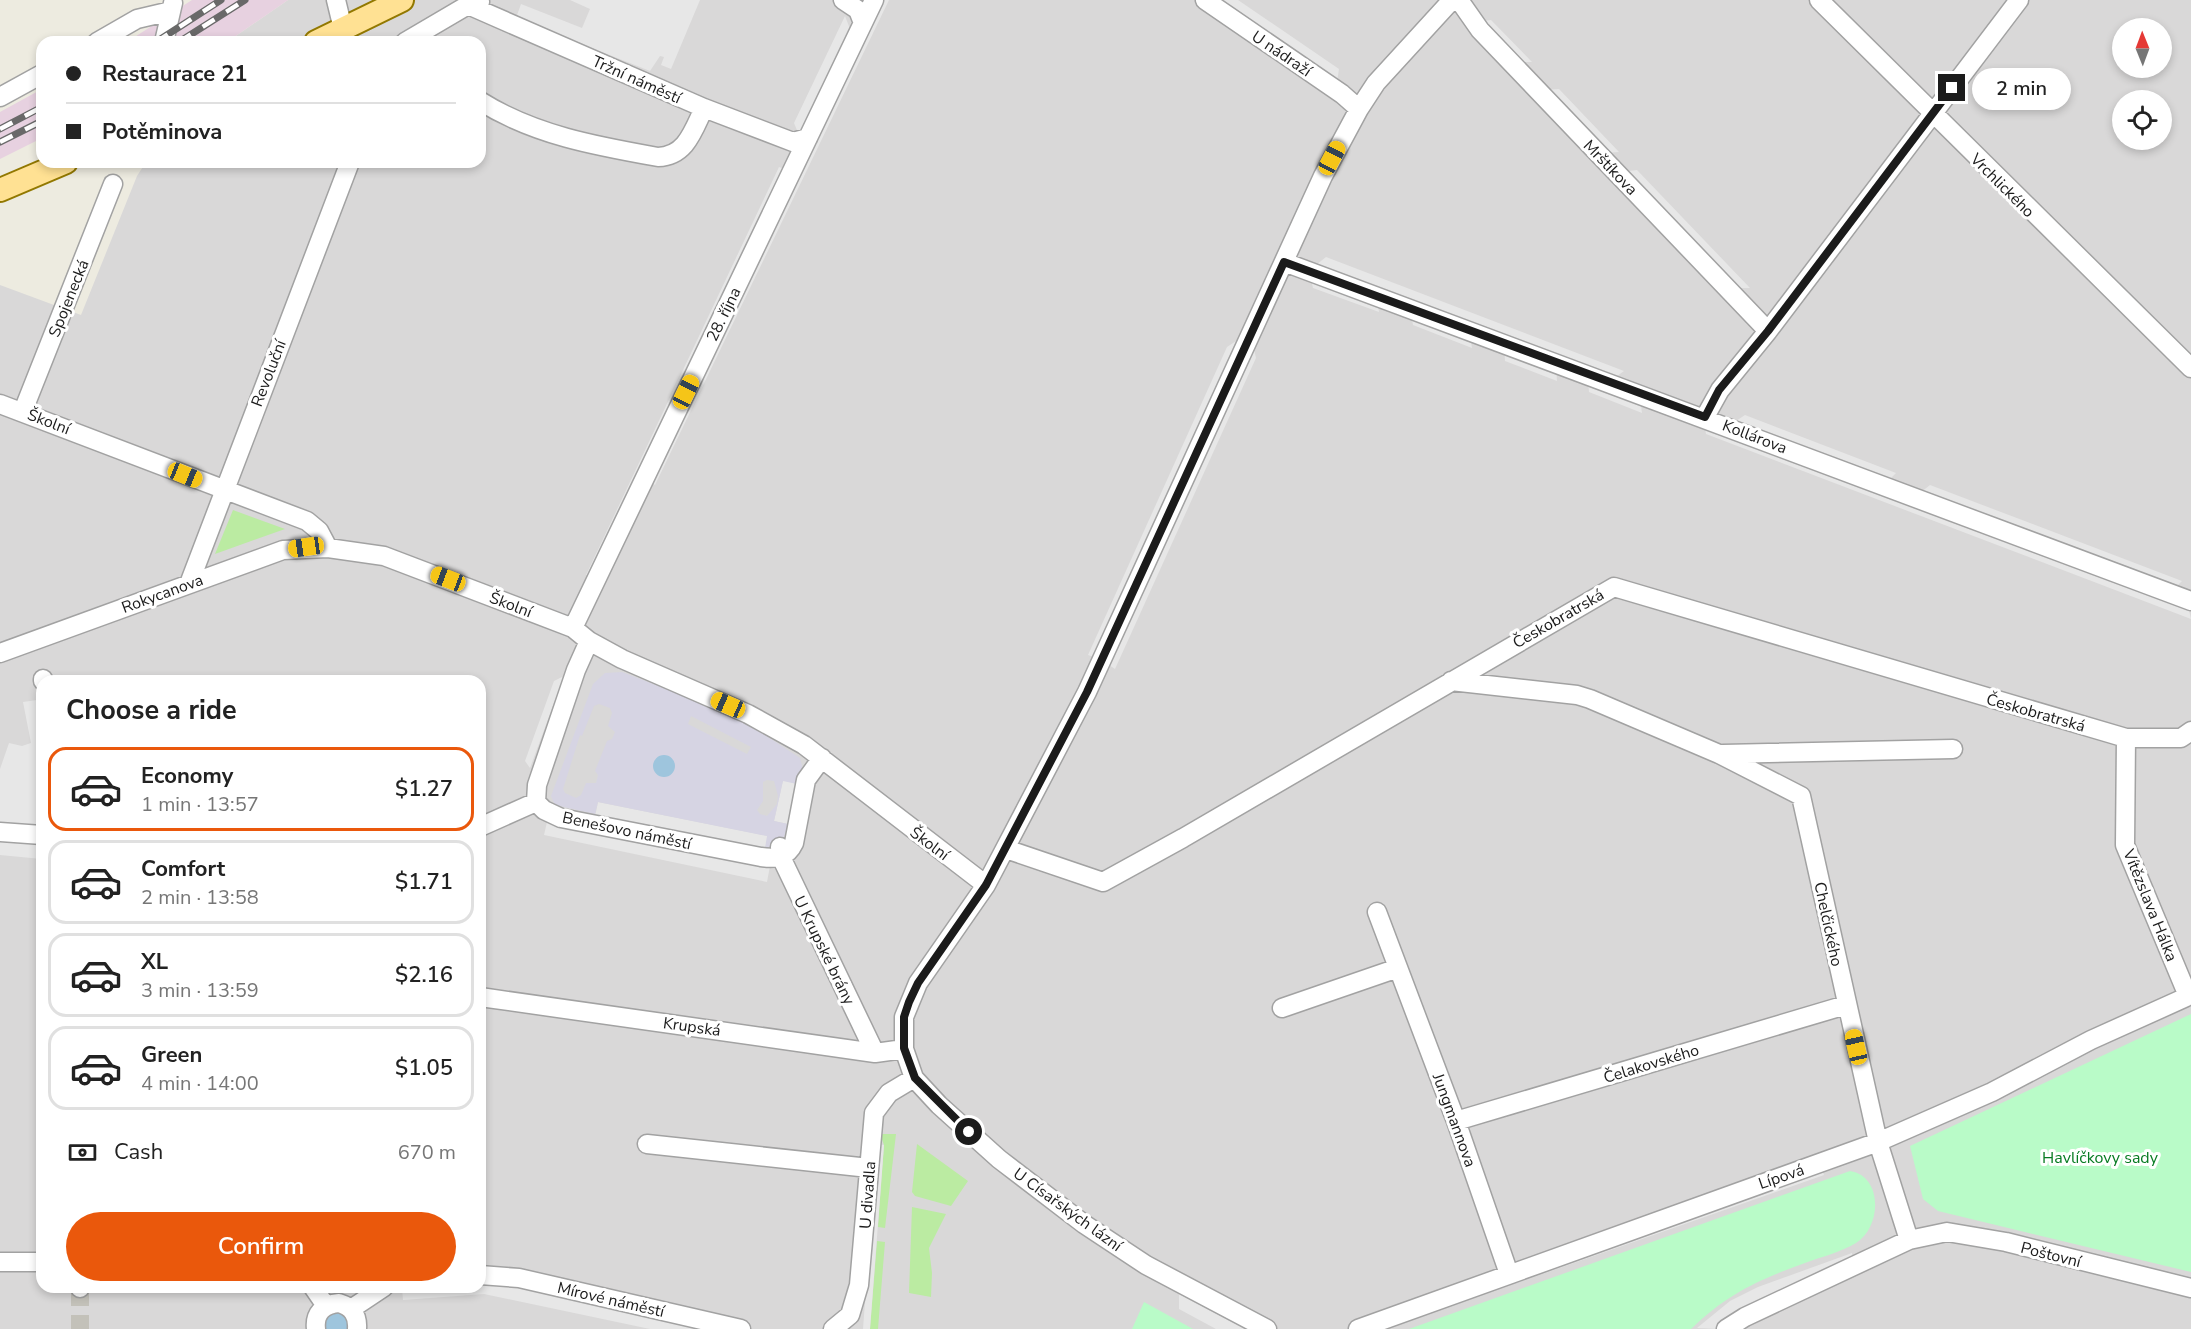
<!DOCTYPE html>
<meta charset="utf-8">
<style>
:root{--surface:#fff;--page:#f6f6f6;--text:#222;--muted:#767676;--line:#e0e0e0;--accent:#ea580c}
body{margin:0;font-family:"Nunito Sans",sans-serif;background:var(--page);color:var(--text);height:100vh;display:flex;flex-direction:column;font-size:22px;white-space:nowrap}
*{box-sizing:border-box;margin:0}
p{font-size:20px;color:var(--muted)}
.icon{flex:none;width:33px;height:33px;fill:none;stroke:currentColor;stroke-width:2;stroke-linecap:round;stroke-linejoin:round}
.map{position:relative;flex:1;overflow:hidden}
.sheet{position:absolute;left:36px;top:675px;width:450px;height:618px;display:flex;flex-direction:column;background:var(--surface);border-radius:18px;box-shadow:0 3px 9px #0003}
.sheet>*{flex:none}
.banner{position:absolute;left:36px;top:36px;width:450px;height:132px;border-radius:18px;box-shadow:0 3px 9px #0003;display:grid;align-content:center;height:132px;padding:0 30px;background:var(--surface)}
.needle{width:39px;rotate:359deg}
.fabs{position:absolute;left:2112px;top:18px;display:grid;gap:12px}
.fabs a{display:grid;place-items:center;width:60px;height:60px;border-radius:50%;background:var(--surface);box-shadow:0 3px 9px #0003;font-size:30px}
.end{position:absolute;width:27px;height:27px;margin:-14px;border:8px solid #1b1b1b;background:#fff;box-shadow:0 0 0 3px #fff}
.from{border-radius:50%}
.bubble{position:absolute;height:42px;border-radius:21px;background:var(--surface);box-shadow:0 3px 9px #0003;font-size:20px;font-weight:600;line-height:42px;text-align:center}
.car{position:absolute;width:18px;height:36px;margin:-18px -9px;border-radius:8px;box-shadow:0 0 4px 2px #0007;background:linear-gradient(#f5c518 24%,#345 0 40%,#f5c518 0 76%,#345 0 86%,#f5c518 0)}
.banner b{display:flex;align-items:center;gap:21px;height:57px;font-size:22px}
.banner b+b{border-top:2px solid var(--line)}
.banner i{width:15px;height:15px;background:var(--text)}
ul{padding:0;list-style:none}
li{display:flex;align-items:center;gap:18px;height:84px;margin:0 12px 9px;padding:0 18px;border:3px solid var(--line);border-radius:18px}
li div{flex:1}
li b{display:block;font-size:22px}
li em{font-style:normal;font-weight:600}
li.selected{border-color:var(--accent)}
li>.icon{width:54px;height:54px;stroke-width:1.5}
h2{padding:0 30px;font-size:27px;line-height:72px}
.pay{display:flex;align-items:center;gap:15px;height:66px;padding:0 30px;font-size:22px}
.pay p{margin-inline-start:auto}
.primary-button{display:flex;gap:12px;margin-top:auto;padding:12px 30px}
.primary-button a{flex:1;height:69px;border-radius:36px;background:var(--accent);color:#fff;font-size:24px;font-weight:600;line-height:69px;text-align:center}
.map>svg:first-child{display:block}
</style>
<div class="map">
<svg width="2191" height="1329" viewBox="0 0 2191 1329">
<rect width="100%" height="100%" fill="#edebe0"/>
<path fill="#d9d8d8" fill-rule="evenodd" d="M288 0H2191V1329H0V285L81 315 137 176 146 162H480V42H227ZM2122 28H2162V68H2122ZM2122 100H2162V140H2122ZM42 681H480V1287H42Z"/>
<path fill="#e7d1e0" d="M192 0H288L227 42H127Z
M42 89V138L0 159V112Z"/>
<path fill="#bbeba2" d="M233 510 285 529 215 554Z
M880 1134H896L885 1228 878 1227 884 1145Z
M917 1144 968 1181 951 1206 915 1196 912 1192Z
M912 1207 946 1214 929 1248 932 1273 931 1297 909 1293Z
M877 1241 885 1242 878 1329H870Z"/>
<path fill="#b9fbc8" d="M2191 1014V1272L1938 1211 1923 1199 1910 1146Z
M1850 1171C1883 1176 1882 1227 1856 1243 1841 1252 1821 1257 1805 1263 1758 1280 1727 1294 1691 1329H1409Z
M1144 1302 1193 1329H1132Z"/>
<path fill="#e7e7e7" d="M570 0H700L671 69 661 65 664 57 660 56 650 71 516 18 521 4 582 28 590 9Z
M880 0H889L655 485 648 481Z
M1216 0H1238L1339 69 1337 82Z
M845 16 852 34 806 133 799 135 794 123Z
M1491 20 1532 62H1516L1483 21Z
M1559 89 1619 152 1604 153 1543 90Z
M779 167 787 170 591 576 586 575Z
M1637 170 1750 288H1736L1621 172Z
M1326 257 1624 371 1613 379 1316 265Z
M1311 279 1378 305 1379 312 1313 288Z
M1411 314 1470 335 1472 348 1413 325Z
M1236 341 1167 501 1094 657 1088 655 1227 347Z
M1504 347 1556 367 1557 381 1505 361Z
M1254 349 1256 358 1115 669 1109 665Z
M1588 379 1640 399 1642 413 1589 392Z
M1745 415 1896 473 1887 482 1733 423Z
M1704 423 2188 606 2191 619 1706 434Z
M1930 485 2182 581 2174 589 1920 493Z
M564 676 530 768 525 761 554 681Z
M37 700 42 719V859L0 855V769L9 743 22 746 31 743 23 702Z
M783 780 797 784 788 824 774 821Z
M598 802 768 836 763 865 770 866 767 882 544 835 547 822 592 831Z
M877 1144 884 1145 870 1329H863Z
M1821 1167 1824 1175 1517 1283 1514 1276Z
M1852 1253V1263L1720 1329 1697 1328 1730 1301 1758 1287Z
M480 1282H497L712 1329H650L484 1294 403 1300 402 1288 480 1287Z
M1179 1294 1245 1329H1216L1179 1309Z"/>
<path fill="#d6d4e3" fill-rule="evenodd" d="M622 672 711 706 759 731 800 758 803 770 797 784 783 781 774 821 788 824 782 843 765 848 767 836 598 802 595 814 555 805 551 796 593 684 605 673ZM599 704 610 708 612 713 608 726 615 732 612 739 607 741 595 771 598 775 596 783H586L581 795 576 798 565 793 563 789 580 735 582 736 594 706ZM691 716 751 747 747 754 688 724ZM767 780 774 781 778 796 777 804 767 816 760 814 757 810 763 801V782Z"/>
<path fill="#9ec5dd" d="M653 766a11 11 0 1 1 22 0a11 11 0 1 1-22 0Z
M336 1311 344 1313 349 1325 348 1329H326L324 1323 328 1314Z"/>
<g fill="none" stroke-linecap="round" stroke-linejoin="round">
<path stroke="#c3c1b9" stroke-width="18" stroke-dasharray="18 9" stroke-linecap="butt" d="M80 1288V1329"/>
<defs>
<path id="minor" d="M336 0 343 29
M843 0 858 10 863 23
M1205 0 1342 94 1359 109
M1459 0 1480 30 1768 331
M1819 0 2191 368
M468 5 704 108 793 142 808 138
M97 42 137 19 171 11
M164 42 173 3
M405 42 468 5 480 2
M0 97 42 74
M480 101C534 135 596 146 658 157 686 156 693 131 704 108
M1284 262 2191 601
M0 404 307 521 319 531 328 548
M23 411 113 184
M1705 417 1720 390 1768 331 2019 0
M189 584 350 162
M573 628 874 0
M589 641 576 670 537 785 536 802 544 810 561 818 761 857C776 859 787 858 794 843L806 780 822 758
M0 653 283 550 328 548 384 556 573 628 589 641 622 659 748 714 804 745 986 885
M43 679V681
M1451 681 1577 695 1590 699 1719 754 1801 796 1878 1142 1909 1240
M2126 738 2125 845 2188 996
M1723 754 1953 749
M480 827 536 802
M0 832 42 835
M780 847 781 857 875 1053
M1006 849 1103 882 1183 838 1614 587 2126 738H2181L2191 731
M1377 912 1456 1121 1509 1274
M480 997 875 1053 904 1049
M1282 1008 1398 968
M1456 1121 1846 1005
M647 1144 869 1168
M0 1262H42
M480 1275 519 1278 741 1329
M80 1287V1288
M313 1287 326 1306
M351 1309 384 1287
M316 1329C314 1313 324 1304 339 1303 352 1307 358 1315 357 1329
M833 1329 850 1315 859 1285 874 1113 889 1093 914 1078
M1267 1329 1146 1265 1084 1224 999 1159 939 1105 914 1078 904 1049V1017L918 983 986 885 1087 692 1323 176 1359 109 1376 83 1452 0
M1358 1329 1878 1142 1992 1092 2091 1040 2191 995
M1726 1329 1745 1317 1909 1240 1947 1232 2006 1242 2191 1288"/>
<path id="major" d="M316 42 402 0
M0 190 66 162"/>
</defs>
<use href="#minor" stroke="#a2a2a2" stroke-width="21"/>
<use href="#major" stroke="#927800" stroke-width="26"/>
<use href="#minor" stroke="#fff" stroke-width="18"/>
<use href="#major" stroke="#ffe193" stroke-width="22"/>
<defs>
<path id="rail" d="M156 42 221 0
M179 42 245 0
M0 129 42 107
M0 142 42 121"/>
</defs>
<use href="#rail" stroke="#696969" stroke-width="7"/>
<use href="#rail" stroke="#fff" stroke-width="4.5" stroke-dasharray="14" stroke-linecap="butt"/>
</g>
<g fill="none" stroke-linecap="round" stroke-linejoin="round">
<path stroke="#1b1b1b" stroke-width="8" d="M969 1132 915 1078 904 1048V1017L909 1002 918 983 986 885 1087 692 1284 262 1705 417 1719 390 1768 331 1952 88"/>
</g>
<g text-anchor="middle" stroke-width="6" stroke-linejoin="round" paint-order="stroke">
<g font-size="16" fill="#1b1b1b" stroke="#fff">
<text transform="translate(1282 53) rotate(34)" y="6">U nádraží</text>
<text transform="translate(637 79) rotate(24)" y="6">Tržní náměstí</text>
<text transform="translate(1611 167) rotate(46)" y="6">Mrštíkova</text>
<text transform="translate(2003 185) rotate(45)" y="6">Vrchlického</text>
<text transform="translate(68 298) rotate(-68)" y="6">Spojenecká</text>
<text transform="translate(723 314) rotate(-64)" y="6">28. října</text>
<text transform="translate(268 373) rotate(-69)" y="6">Revoluční</text>
<text transform="translate(49 421) rotate(21)" y="6">Školní</text>
<text transform="translate(1755 436) rotate(21)" y="6">Kollárova</text>
<text transform="translate(162 593) rotate(-20)" y="6">Rokycanova</text>
<text transform="translate(511 604) rotate(21)" y="6">Školní</text>
<text transform="translate(1558 618) rotate(-30)" y="6">Českobratrská</text>
<text transform="translate(2036 712) rotate(16)" y="6">Českobratrská</text>
<text transform="translate(627 830) rotate(12)" y="6">Benešovo náměstí</text>
<text transform="translate(930 843) rotate(37)" y="6">Školní</text>
<text transform="translate(2151 905) rotate(68)" y="6">Vítězslava Hálka</text>
<text transform="translate(1829 924) rotate(78)" y="6">Chelčického</text>
<text transform="translate(825 950) rotate(64)" y="6">U Krupské brány</text>
<text transform="translate(692 1026) rotate(8)" y="6">Krupská</text>
<text transform="translate(1651 1063) rotate(-17)" y="6">Čelakovského</text>
<text transform="translate(1455 1120) rotate(70)" y="6">Jungmannova</text>
<text transform="translate(1781 1176) rotate(-19)" y="6">Lípová</text>
<text transform="translate(867 1195) rotate(-86)" y="6">U divadla</text>
<text transform="translate(1068 1209) rotate(36)" y="6">U Císařských lázní</text>
<text transform="translate(2051 1254) rotate(14)" y="6">Poštovní</text>
<text transform="translate(611 1299) rotate(13)" y="6">Mírové náměstí</text>
</g>
<g font-size="16" fill="#077b22" stroke="#fff">
<text x="2100" y="1163">Havlíčkovy sady</text>
</g>
</g>
</svg>
<div class="fabs">
<a><svg class="needle" viewBox="-14 -14 28 28"><path d="M0-13l5 13h-10z" fill="#e53935"/><path d="M0 13l5-13h-10z" fill="#767676"/></svg></a>
<a><svg class="icon" aria-label="locate" viewBox="0 0 24 24"><circle cx="12" cy="12" r="6"/><path d="M12 2v4M12 18v4M2 12h4M18 12h4"/></svg></a>
</div>
<i class="end from" style="left:969px;top:1132px"></i>
<i class="end" style="left:1952px;top:88px"></i>
<div class="bubble" style="left:1972px;top:68px;width:99px">2 min</div>
<i class="car" style="left:1332px;top:158px;rotate:28deg"></i>
<i class="car" style="left:686px;top:392px;rotate:26deg"></i>
<i class="car" style="left:185px;top:475px;rotate:112deg"></i>
<i class="car" style="left:306px;top:547px;rotate:262deg"></i>
<i class="car" style="left:448px;top:579px;rotate:291deg"></i>
<i class="car" style="left:728px;top:705px;rotate:294deg"></i>
<i class="car" style="left:1856px;top:1047px;rotate:347deg"></i>
<div class="banner">
<b><i class="from"></i>Restaurace 21</b>
<b><i></i>Potěminova</b>
</div>
<section class="sheet">
<h2>Choose a ride</h2>
<ul>
<li class="selected"><svg class="icon" aria-label="car" viewBox="0 0 24 24"><path d="M5 17H2v-5l4-1 3-4h7l3 4 3 1v5h-3M9 17h6M6 11h13"/><circle cx="7" cy="17" r="2"/><circle cx="17" cy="17" r="2"/></svg><div><b>Economy</b><p>1 min · 13:57</p></div><em>$1.27</em></li>
<li><svg class="icon" aria-label="car" viewBox="0 0 24 24"><path d="M5 17H2v-5l4-1 3-4h7l3 4 3 1v5h-3M9 17h6M6 11h13"/><circle cx="7" cy="17" r="2"/><circle cx="17" cy="17" r="2"/></svg><div><b>Comfort</b><p>2 min · 13:58</p></div><em>$1.71</em></li>
<li><svg class="icon" aria-label="car" viewBox="0 0 24 24"><path d="M5 17H2v-5l4-1 3-4h7l3 4 3 1v5h-3M9 17h6M6 11h13"/><circle cx="7" cy="17" r="2"/><circle cx="17" cy="17" r="2"/></svg><div><b>XL</b><p>3 min · 13:59</p></div><em>$2.16</em></li>
<li><svg class="icon" aria-label="car" viewBox="0 0 24 24"><path d="M5 17H2v-5l4-1 3-4h7l3 4 3 1v5h-3M9 17h6M6 11h13"/><circle cx="7" cy="17" r="2"/><circle cx="17" cy="17" r="2"/></svg><div><b>Green</b><p>4 min · 14:00</p></div><em>$1.05</em></li>
</ul>
<div class="pay"><svg class="icon" aria-label="cash" viewBox="0 0 24 24"><path d="M3 7h18v10H3z"/><circle cx="12" cy="12" r="2"/></svg>Cash<p>670 m</p></div>
<div class="primary-button"><a>Confirm</a></div>
</section>
</div>
